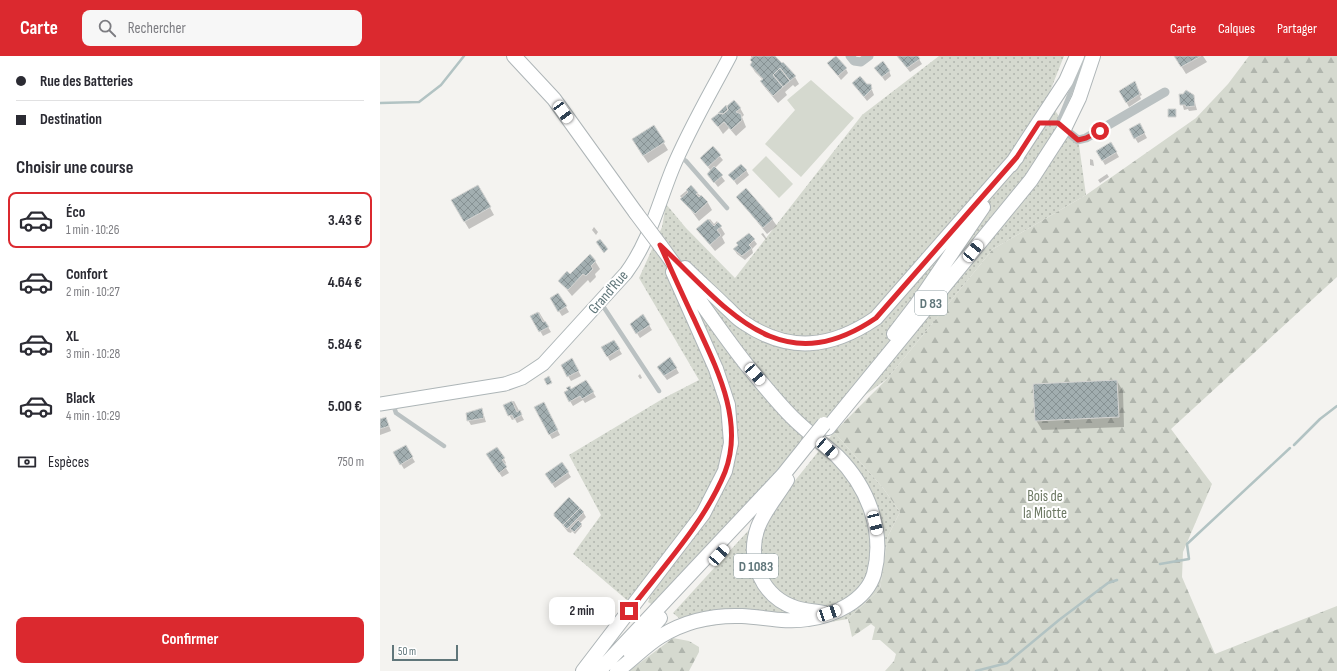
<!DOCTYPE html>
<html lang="fr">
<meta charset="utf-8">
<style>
:root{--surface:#fff;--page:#f7f7f7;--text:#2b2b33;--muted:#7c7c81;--line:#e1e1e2;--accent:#db292f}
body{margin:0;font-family:"Sofia Sans Condensed",sans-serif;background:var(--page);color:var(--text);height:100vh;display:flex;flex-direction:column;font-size:15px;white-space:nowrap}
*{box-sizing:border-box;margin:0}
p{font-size:13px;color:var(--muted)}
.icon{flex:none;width:22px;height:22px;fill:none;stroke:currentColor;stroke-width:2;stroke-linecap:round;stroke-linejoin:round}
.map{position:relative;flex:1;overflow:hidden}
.details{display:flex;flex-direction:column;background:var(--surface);width:380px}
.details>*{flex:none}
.banner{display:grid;align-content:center;height:88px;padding:0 16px;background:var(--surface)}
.scale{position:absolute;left:12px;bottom:10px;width:66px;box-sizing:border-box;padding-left:4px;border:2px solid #60767a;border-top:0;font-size:11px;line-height:14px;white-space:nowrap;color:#60767a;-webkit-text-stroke:3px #fff;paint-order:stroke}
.end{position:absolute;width:18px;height:18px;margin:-9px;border:5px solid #db292f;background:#fff;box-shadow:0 0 0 2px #fff}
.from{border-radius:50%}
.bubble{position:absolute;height:28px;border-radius:8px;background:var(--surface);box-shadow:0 2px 10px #0003;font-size:13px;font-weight:700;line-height:28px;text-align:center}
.car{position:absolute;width:12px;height:24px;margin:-12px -6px;border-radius:5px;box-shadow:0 0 3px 1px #0007;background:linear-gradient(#fff 24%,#345 0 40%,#fff 0 76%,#345 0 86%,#fff 0)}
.banner b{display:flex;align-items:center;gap:14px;height:38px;font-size:15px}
.banner b+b{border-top:1px solid var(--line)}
.banner i{width:10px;height:10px;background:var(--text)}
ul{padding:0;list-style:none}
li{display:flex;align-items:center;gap:12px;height:56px;margin:0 8px 6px;padding:0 8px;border:2px solid transparent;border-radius:8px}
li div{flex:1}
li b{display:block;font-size:15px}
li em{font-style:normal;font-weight:700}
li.on{border-color:var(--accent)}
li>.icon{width:36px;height:36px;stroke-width:1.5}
h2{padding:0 16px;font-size:18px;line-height:48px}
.pay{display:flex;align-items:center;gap:10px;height:44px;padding:0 16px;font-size:15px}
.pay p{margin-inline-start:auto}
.button{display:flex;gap:8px;margin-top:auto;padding:8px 16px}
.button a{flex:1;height:46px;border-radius:8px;background:var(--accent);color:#fff;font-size:16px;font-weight:700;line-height:46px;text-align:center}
header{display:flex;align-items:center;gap:24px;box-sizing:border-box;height:56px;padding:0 20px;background:var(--accent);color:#fff}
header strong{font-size:19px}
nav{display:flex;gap:22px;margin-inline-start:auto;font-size:14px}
.search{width:280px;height:36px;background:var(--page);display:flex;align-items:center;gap:10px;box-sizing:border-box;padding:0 14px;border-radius:8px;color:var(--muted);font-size:15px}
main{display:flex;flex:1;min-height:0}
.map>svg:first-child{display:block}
</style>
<header>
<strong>Carte</strong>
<div class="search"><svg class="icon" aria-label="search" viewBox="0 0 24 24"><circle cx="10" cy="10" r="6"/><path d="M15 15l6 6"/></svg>Rechercher</div>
<nav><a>Carte</a><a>Calques</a><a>Partager</a></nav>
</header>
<main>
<section class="details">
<div class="banner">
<b><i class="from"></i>Rue des Batteries</b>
<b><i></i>Destination</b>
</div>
<h2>Choisir une course</h2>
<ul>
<li class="on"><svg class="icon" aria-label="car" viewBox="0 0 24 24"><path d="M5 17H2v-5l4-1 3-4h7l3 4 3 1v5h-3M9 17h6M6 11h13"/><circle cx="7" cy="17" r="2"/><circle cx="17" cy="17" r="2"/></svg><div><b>Éco</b><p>1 min · 10:26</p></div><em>3.43 €</em></li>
<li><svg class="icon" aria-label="car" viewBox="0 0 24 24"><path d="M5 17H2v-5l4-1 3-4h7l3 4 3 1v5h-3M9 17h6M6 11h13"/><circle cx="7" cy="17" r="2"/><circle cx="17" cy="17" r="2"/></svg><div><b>Confort</b><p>2 min · 10:27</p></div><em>4.64 €</em></li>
<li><svg class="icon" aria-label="car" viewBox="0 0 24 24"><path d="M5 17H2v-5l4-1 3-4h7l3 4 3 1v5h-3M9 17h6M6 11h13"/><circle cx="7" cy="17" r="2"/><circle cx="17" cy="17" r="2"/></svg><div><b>XL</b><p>3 min · 10:28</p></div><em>5.84 €</em></li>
<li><svg class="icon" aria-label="car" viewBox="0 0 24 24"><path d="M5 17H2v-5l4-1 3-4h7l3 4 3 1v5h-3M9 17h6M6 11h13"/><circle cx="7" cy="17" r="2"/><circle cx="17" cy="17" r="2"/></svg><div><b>Black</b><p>4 min · 10:29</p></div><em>5.00 €</em></li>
</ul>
<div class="pay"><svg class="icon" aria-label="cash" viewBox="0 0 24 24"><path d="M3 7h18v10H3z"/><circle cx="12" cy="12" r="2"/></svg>Espèces<p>750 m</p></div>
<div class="button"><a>Confirmer</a></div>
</section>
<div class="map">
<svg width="957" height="615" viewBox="0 0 957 615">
<defs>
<pattern id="grass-dots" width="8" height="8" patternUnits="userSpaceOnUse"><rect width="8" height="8" fill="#d5d9cf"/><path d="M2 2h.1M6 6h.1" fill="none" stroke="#b0b5ad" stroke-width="1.8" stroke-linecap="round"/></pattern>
<pattern id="forest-firs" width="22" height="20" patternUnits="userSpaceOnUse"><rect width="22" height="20" fill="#d5d9cf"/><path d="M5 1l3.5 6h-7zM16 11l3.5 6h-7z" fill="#b0b5ad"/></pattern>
<pattern id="building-cross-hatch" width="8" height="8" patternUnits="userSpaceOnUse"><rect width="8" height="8" fill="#a2aeb0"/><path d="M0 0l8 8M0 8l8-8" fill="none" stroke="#879294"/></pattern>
</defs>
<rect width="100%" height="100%" fill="#f4f3f0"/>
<path fill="url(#grass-dots)" d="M559 0H684L667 43 699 89 706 139 613 193 507 323 426 382 406 407 273 549 268 546 274 530 248 545 193 498 221 459 189 399 284 342 319 324 259 222 282 171 286 148 306 172 355 222 482 59Z
M454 376 503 432 520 456 508 480 500 533 468 563 432 569 359 565 319 572 300 563 293 557 367 476 397 447Z"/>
<path fill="url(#forest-firs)" d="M869 0H957V221L791 373 832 428 803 496 802 521 835 598 957 550V615H495H505L514 605 516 598 500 584H492L495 571 491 568 472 581 468 563 500 533 508 480 520 456 503 432 454 376 507 323 613 193 706 139 816 62 848 28Z
M293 582 309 585 319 591V596L309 615H249Z"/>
<path fill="#d5d9cf" d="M431 24 474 62 421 121 385 88 415 54 407 44Z
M386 100 413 128 399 142 372 114Z"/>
<path fill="#0003" d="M371 0H394L415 21 419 28 415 31 413 29 405 36 407 39 398 47 386 33 381 26 383 24 375 16 371 9 373 7Z
M517 0H537L542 8 530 16Z
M795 0H823L827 6 806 18Z
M448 7 466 13 468 17 461 24Z
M496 12 509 15 511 20 505 25Z
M473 27 490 29 494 39 487 45Z
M758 33 762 39 760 40 761 43 749 51 740 35Z
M800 39 813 40 817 54 809 55 808 53 804 54Z
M347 50 360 52 364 59 362 61 366 71 356 80 349 72 343 78 333 63Z
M760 69 767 82 758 87 750 74Z
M274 71 288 94 268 107 257 91Z
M731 87 739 101 725 109 717 95Z
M333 92 343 104 335 112 345 125 338 131 328 118 331 115 321 102Z
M710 103 713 104 714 110 710 109Z
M366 114 369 119 357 129 350 119Z
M727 118 729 121 720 127 718 124Z
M98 130 114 159 89 173 72 145Z
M311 131 328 147 332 154 319 165 300 140Z
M357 141 392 163 397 170 387 178Z
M330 163 334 168 337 165 345 178 342 181 345 187 335 195 317 173Z
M214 171 218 176 216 179 212 174Z
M383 177 387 183 386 184 381 178Z
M374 184 377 188 372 193 373 197 365 204 357 198 354 193Z
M215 205 220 213 215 218 216 221 210 227 208 224 192 240 180 225Z
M178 238 189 256 182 260 171 243Z
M159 256 171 276 163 280 152 261Z
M251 268 269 269 272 274 260 282Z
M234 285 242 298 230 305 223 292Z
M192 303 201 320 191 325 182 310Z
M296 312 299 317 287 324 281 316Z
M260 318 262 322 260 323 258 320Z
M206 325 216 341 205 347 203 344 193 350 185 337Z
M737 325 743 335 744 371 662 374 656 364Z
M134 345 144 364 137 367 135 363 132 364 124 350Z
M163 347 180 379 172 383 155 352Z
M102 354 106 366 91 369 88 364Z
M6 362 11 375 0 379V364Z
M25 390 35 406 24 413 14 397Z
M110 403H124L126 407 124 409 129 417 122 421Z
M182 407 191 421 175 432 169 423Z
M203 456 206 461 200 467 202 470 195 478 192 475 191 477 188 476 175 460Z"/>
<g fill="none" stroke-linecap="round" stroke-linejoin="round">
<path stroke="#b2c3c3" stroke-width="2.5" d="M0 47 39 46 61 29 84 0
M914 389 940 363 957 350
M780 508 809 503 807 488 910 392
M596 615 627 607 679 564 728 527 737 524"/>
</g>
<path fill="url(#building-cross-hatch)" stroke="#d5d5d3" d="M373 0H395L402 7 403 6 416 20 410 25 400 12 393 19 403 31 393 40 380 25 383 23 370 9 372 6 370 4Z
M456 0 467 12 458 20 447 7Z
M517 0H538L540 3 527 12Z
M794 0H821L801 11Z
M503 5 510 15 502 21 494 12Z
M400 12 410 25 403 31 393 19Z
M480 20 487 28H491L492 33 484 41 472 27Z
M755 25 760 38 746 47 739 35Z
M806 34 814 39 815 50 806 51 805 49H800L799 38H803Z
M354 44 361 52 356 56 361 58 362 64 351 74 344 66 338 71 331 63 339 57 343 58 348 54 347 50Z
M346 49 348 54 343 58 338 57Z
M788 53H796V61H788Z
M760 67 765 77 754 83 749 73Z
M274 69 285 86 263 100 252 83Z
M731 86 737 96 722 105 716 95Z
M333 90 341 99 328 111 320 102Z
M361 108 367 114 354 125 348 119Z
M334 110 343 119 334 127 327 118Z
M98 129 111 151 84 166 71 144Z
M311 129 318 137 316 138 319 141 321 139 328 146 315 158 300 143 308 136 306 134Z
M366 132 393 163 383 172 356 141Z
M328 163 334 170 338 166 342 170 337 174 341 179 330 189 316 173Z
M369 177 375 183 369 189 372 192 362 200 353 193 358 189 356 187Z
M220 183 228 193 224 197 216 186Z
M210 198 216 205 211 210 213 213 206 220 203 218 188 234 178 225 187 215 190 218Z
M178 237 187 250 178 256 170 242Z
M158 256 163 266 165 265 169 271 159 276 150 260Z
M263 258 270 269 256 278 250 268Z
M234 284 240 293 227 301 221 291Z
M290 301 297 312 284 320 277 311Z
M192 302 199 315 187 321 181 309Z
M169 320 172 327 167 329 164 323Z
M206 324 214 336 202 343 200 340 189 346 184 336 188 334 186 332 190 330 191 333Z
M737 324 739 361 655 365 653 328Z
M132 345 137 356 140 354 142 359 134 363 132 359 128 360 123 349Z
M164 346 178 374 169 379 154 351Z
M102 352 104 362 87 365 86 357Z
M6 361 9 370 0 373V363Z
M26 389 33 401 20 409 13 396Z
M117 391 125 402 122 404 127 411 119 417 106 398Z
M182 406 189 416 172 428 165 418Z
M189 441 200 452 183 469 174 460V457Z
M200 452 204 456 187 473 183 469Z
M198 464 202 468 194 476 190 473Z"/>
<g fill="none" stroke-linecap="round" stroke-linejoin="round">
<defs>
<path id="secondary" d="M0 348 125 328 142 322 163 308 246 217C269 186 278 149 292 114 308 75 330 38 350 0"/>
<path id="primary" d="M134 0 174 43 256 157
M631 109 686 25 697 0
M305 212C318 225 332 237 345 250 351 255 356 262 363 266 409 298 452 292 496 262L637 101
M514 278 537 248 603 151
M448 372 651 124 684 73 699 42 713 0
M407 424C398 439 384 455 378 471 366 504 382 541 416 552 425 555 435 555 444 557
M250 596 280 562
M203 615 323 458 345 415 351 387 348 349 336 313 293 216
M219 615 403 419 427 389
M237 615C252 604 266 589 281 580 305 565 334 559 362 560 384 561 406 567 428 563 453 560 486 545 494 518 505 475 488 431 457 400 442 387 426 375 412 361 396 345 381 326 366 308 336 270 309 228 280 189"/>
</defs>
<use href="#secondary" stroke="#adb5b7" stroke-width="15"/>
<use href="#primary" stroke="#aeb5b7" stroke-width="16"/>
<path stroke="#bac1c2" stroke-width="4.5" d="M662 67H678L680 69
M678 67 705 0
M299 101 306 105 347 152
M221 247 279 335
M13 348 16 357 64 390"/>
<path stroke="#bac1c2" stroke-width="9" d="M470 0 474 5 481 6 489 0
M684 73 698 84 706 82 785 36"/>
<use href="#secondary" stroke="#fff" stroke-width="13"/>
<use href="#primary" stroke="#fff" stroke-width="14"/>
<defs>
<path id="primary-bridge" d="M256 157 280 189
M427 389 444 368"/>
</defs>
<use href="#primary-bridge" stroke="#aeb5b7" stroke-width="16" stroke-linecap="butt"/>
<use href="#primary-bridge" stroke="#fff" stroke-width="14"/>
</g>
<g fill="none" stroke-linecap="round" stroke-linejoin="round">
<path stroke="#db292f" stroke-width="5" d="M249 555C282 512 325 466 345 416 365 364 335 309 314 263 302 238 291 213 280 189 347 252 399 328 496 262L637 101 659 67H678L698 84 706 82 720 75"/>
</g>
<g text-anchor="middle" stroke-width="4" stroke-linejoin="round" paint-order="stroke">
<g fill="#fff" stroke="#909fa2" stroke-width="1">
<rect x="535" y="235" width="32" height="24" rx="3"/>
<rect x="354" y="498" width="44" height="24" rx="3"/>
</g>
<g font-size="14" font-weight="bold" fill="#60767a">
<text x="551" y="252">D 83</text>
<text x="376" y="515">D 1083</text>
</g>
<g font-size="15" fill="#60767a" stroke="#fff">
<text transform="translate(228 236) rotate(-49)" y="5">Grand'Rue</text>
</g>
<g font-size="15" fill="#6c7863" stroke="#fff">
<text x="665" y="445">Bois de<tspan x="665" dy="17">la Miotte</tspan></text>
</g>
</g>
</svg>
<div class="scale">50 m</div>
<i class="end from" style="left:720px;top:75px"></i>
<i class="end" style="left:249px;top:555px"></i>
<div class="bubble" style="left:169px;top:541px;width:66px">2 min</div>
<i class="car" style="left:183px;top:56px;rotate:144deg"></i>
<i class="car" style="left:593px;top:195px;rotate:39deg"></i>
<i class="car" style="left:375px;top:318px;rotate:139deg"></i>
<i class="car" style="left:447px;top:392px;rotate:132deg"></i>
<i class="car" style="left:495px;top:467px;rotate:166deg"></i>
<i class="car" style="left:339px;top:499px;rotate:42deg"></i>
<i class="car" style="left:449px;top:557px;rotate:71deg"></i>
</div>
</main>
